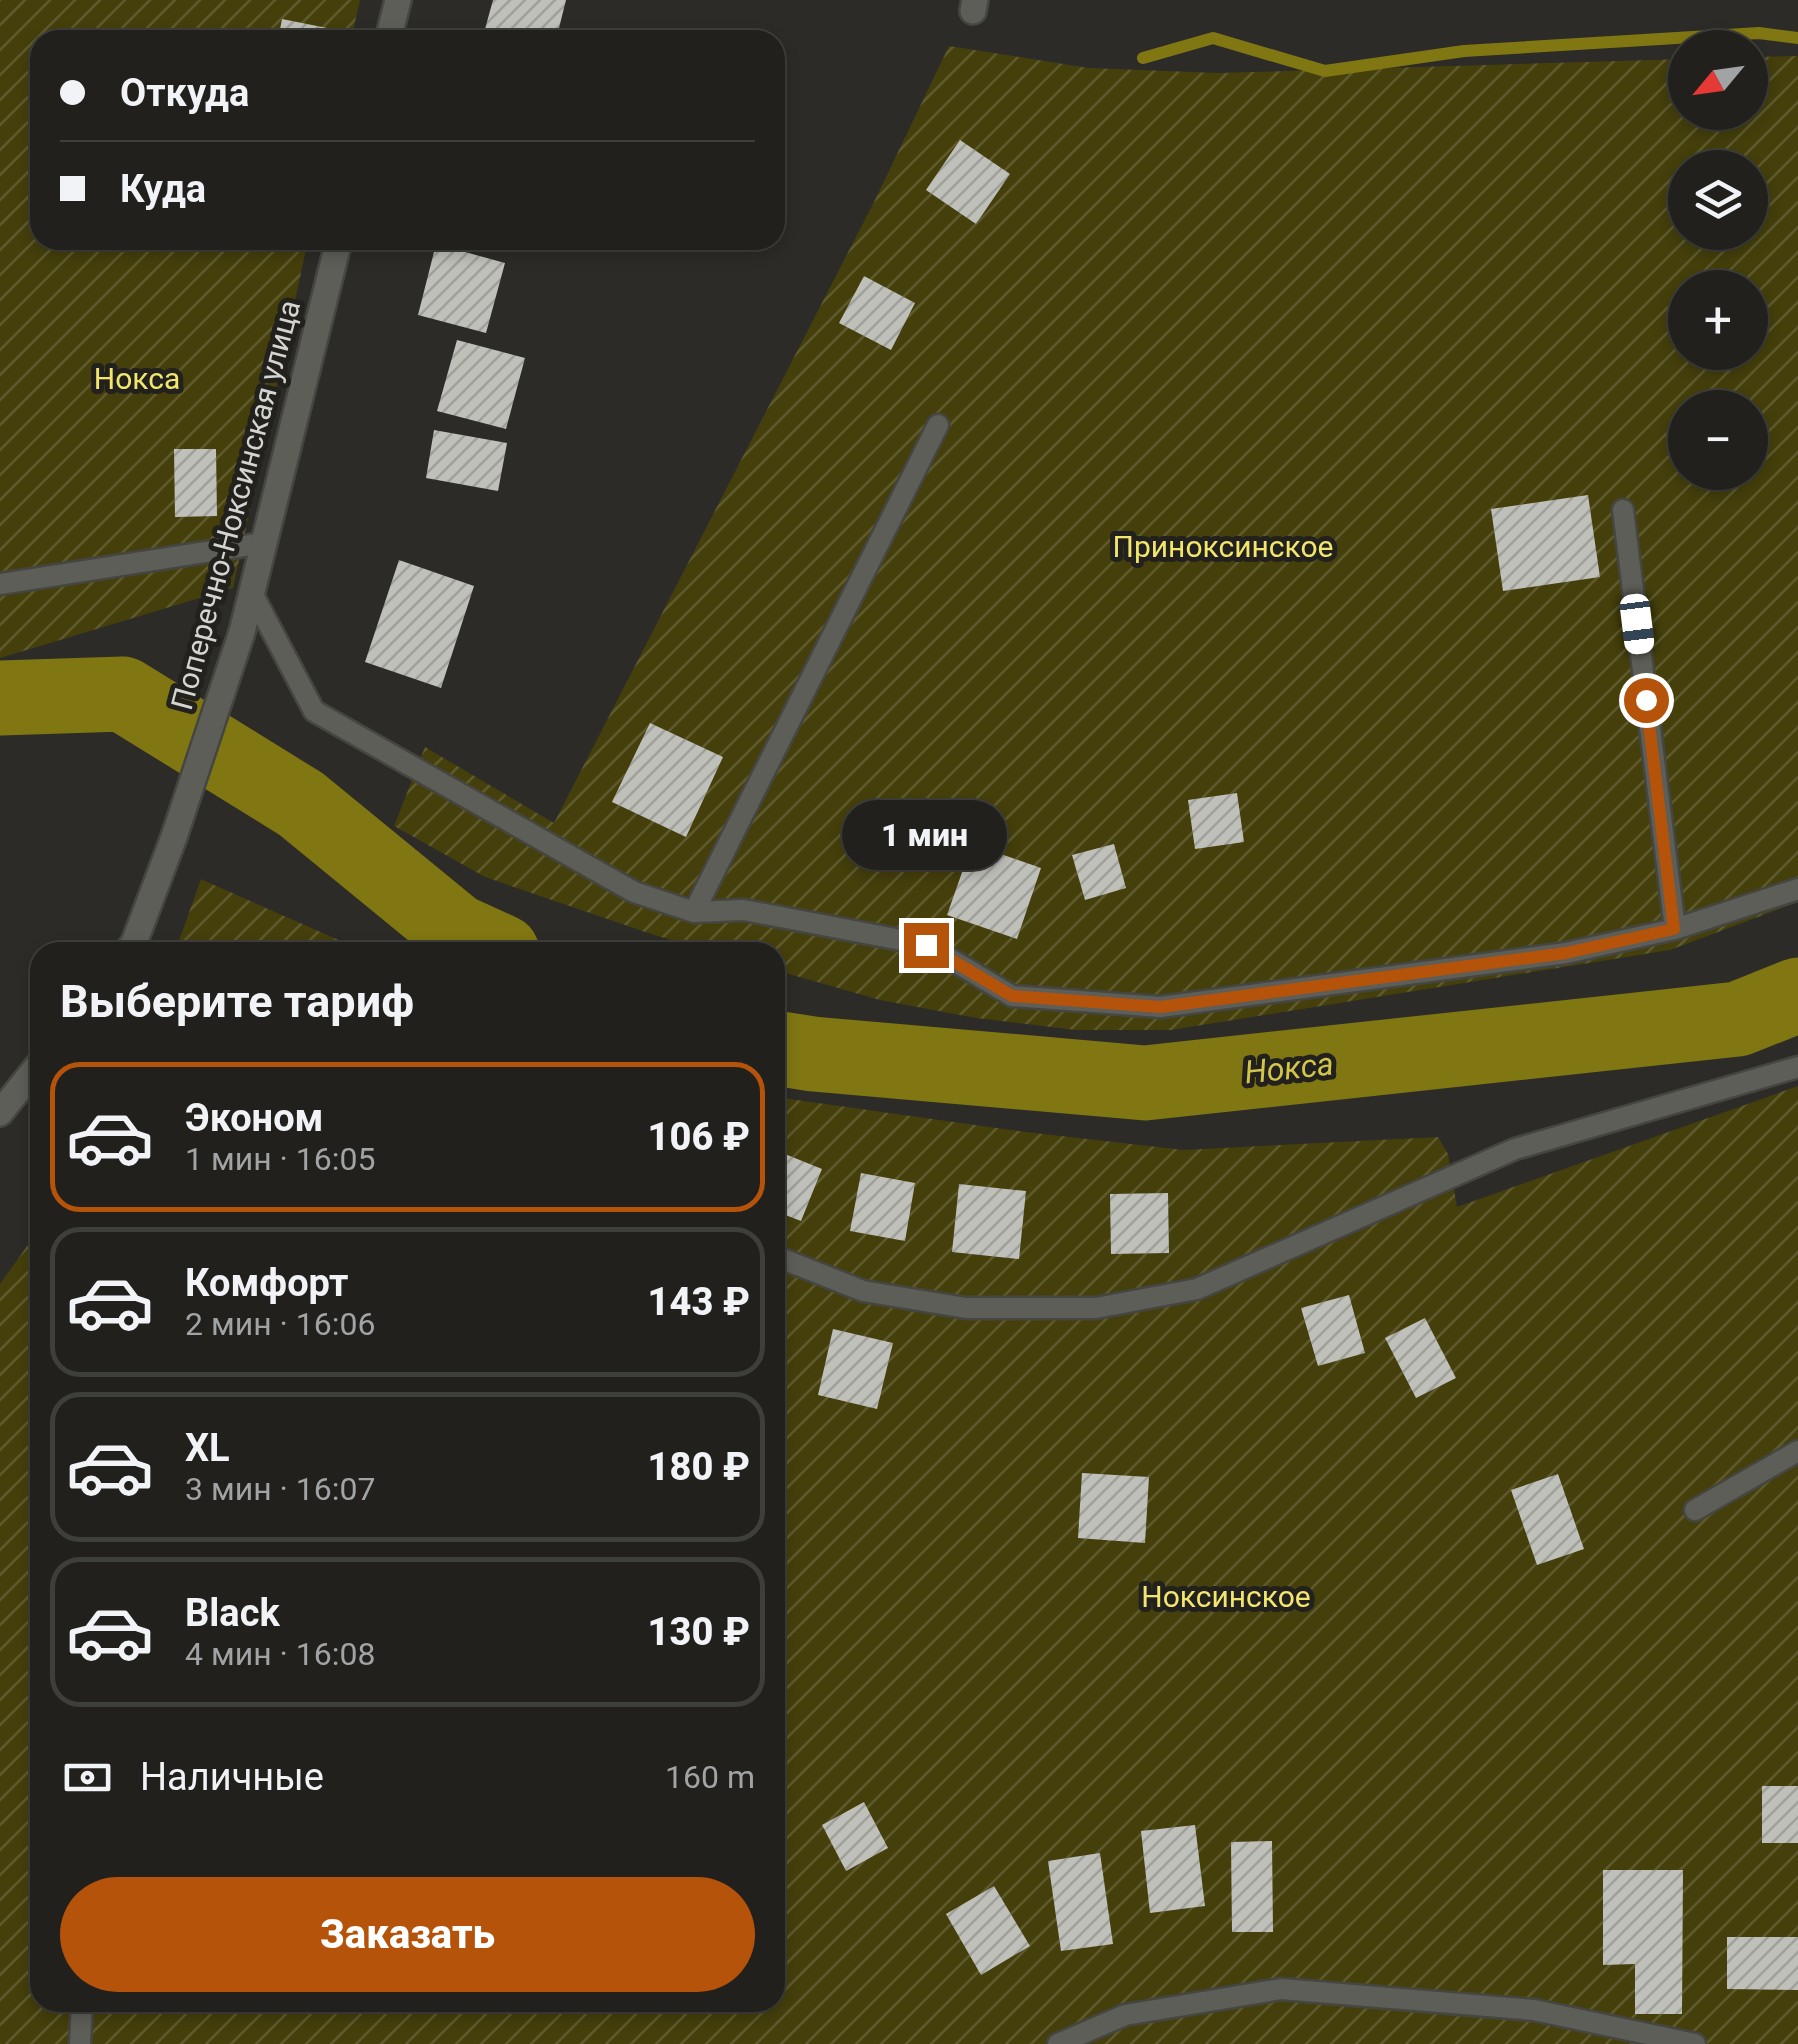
<!DOCTYPE html>
<html lang="ru">
<meta charset="utf-8">
<style>
:root{--surface:#21201d;--page:#292826;--text:#f1f3f6;--muted:#a2a3a4;--line:#3e3e3b;--accent:#b45309}
body{margin:0;font-family:Roboto,sans-serif;background:var(--page);color:var(--text);height:100vh;display:flex;flex-direction:column;font-size:38px;white-space:nowrap}
*{box-sizing:border-box;margin:0}
p{font-size:32px;color:var(--muted)}
.icon{flex:none;width:55px;height:55px;fill:none;stroke:currentColor;stroke-width:2;stroke-linecap:round;stroke-linejoin:round}
.map{position:relative;flex:1;overflow:hidden}
.side{position:absolute;left:30px;top:942px;width:755px;height:1070px;display:flex;flex-direction:column;background:var(--surface);border-radius:30px;box-shadow:0 5px 15px #0003,0 0 0 2px var(--line)}
.side>*{flex:none}
.guide{position:absolute;left:30px;top:30px;width:755px;height:220px;border-radius:30px;box-shadow:0 5px 15px #0003,0 0 0 2px var(--line);display:grid;align-content:center;height:220px;padding:0 30px;background:var(--surface)}
.needle{width:65px;rotate:241deg}
.fabs{position:absolute;left:1668px;top:30px;display:grid;gap:20px}
.fabs a{display:grid;place-items:center;width:100px;height:100px;border-radius:50%;background:var(--surface);box-shadow:0 5px 15px #0003,0 0 0 2px var(--line);font-size:50px}
.end{position:absolute;width:45px;height:45px;margin:-22px;border:12px solid #b45309;background:#fff;box-shadow:0 0 0 5px #fff}
.from{border-radius:50%}
.bubble{position:absolute;height:70px;border-radius:35px;background:var(--surface);box-shadow:0 5px 15px #0003,0 0 0 2px var(--line);font-size:32px;font-weight:800;line-height:70px;text-align:center}
.car{position:absolute;width:30px;height:60px;margin:-30px -15px;border-radius:12px;box-shadow:0 0 8px 2px #0007;background:linear-gradient(#fff 24%,#345 0 40%,#fff 0 76%,#345 0 86%,#fff 0)}
.guide b{display:flex;align-items:center;gap:35px;height:95px;font-size:38px}
.guide b+b{border-top:2px solid var(--line)}
.guide i{width:25px;height:25px;background:var(--text)}
ul{padding:0;list-style:none}
li{display:flex;align-items:center;gap:30px;height:150px;margin:0 20px 15px;padding:0 10px;border:5px solid var(--line);border-radius:30px}
li div{flex:1}
li b{display:block;font-size:38px}
li em{font-style:normal;font-weight:800}
li.active{border-color:var(--accent)}
li>.icon{width:90px;height:90px;stroke-width:1.5}
h2{padding:0 30px;font-size:45px;line-height:120px}
.pay{display:flex;align-items:center;gap:25px;height:110px;padding:0 30px;font-size:38px}
.pay p{margin-inline-start:auto}
.primary-button{display:flex;gap:20px;margin-top:auto;padding:20px 30px}
.primary-button a{flex:1;height:115px;border-radius:60px;background:var(--accent);color:#fff;font-size:40px;font-weight:800;line-height:115px;text-align:center}
.map>svg:first-child{display:block}
</style>
<div class="map">
<svg width="1798" height="2044" viewBox="0 0 1798 2044">
<defs>
<pattern id="garden-furrows" width="10" height="10" patternUnits="userSpaceOnUse" patternTransform="scale(2.5)"><rect width="10" height="10" fill="#443f0b"/><path d="M-1 1l2-2M0 10L10 0M9 11l2-2" fill="none" stroke="#5e5a2e"/></pattern>
<pattern id="building-hatch" width="6" height="6" patternUnits="userSpaceOnUse" patternTransform="scale(2.5)"><rect width="6" height="6" fill="#c0c0ba"/><path d="M-1 1l2-2M0 6l6-6M5 7l2-2" fill="none" stroke="#a0a09b"/></pattern>
</defs>
<rect width="100%" height="100%" fill="#2c2b27"/>
<path fill="url(#garden-furrows)" fill-rule="evenodd" d="M0 0H360L351 40H40V240H308L233 588 0 658Z
M949 46 1089 68 1218 73 1685 59V112H1750V57L1798 56V902L1670 950 1171 1030H1076L976 1018 880 1000 775 970V952H715L654 935 485 877 394 826 425 747 554 823 874 202ZM1685 168H1750V232H1685ZM1685 288H1750V352H1685ZM1685 408H1750V472H1685Z
M201 879 214 885 366 952H175Z
M1798 1086V2044H0V1284L40 1228V2002H775V1097L1026 1132 1184 1150 1438 1137 1448 1154 1457 1207Z"/>
<g fill="none" stroke-linecap="round" stroke-linejoin="round">
<path stroke="#807712" stroke-width="12" d="M1143 58 1213 38 1325 71 1464 51 1759 33 1798 38"/>
<path stroke="#807712" stroke-width="75" d="M0 698 123 694 301 804 456 931 502 952
M775 1048 813 1054 1145 1083 1738 1019 1798 995"/>
</g>
<path fill="url(#building-hatch)" d="M493 0H566L556 40H482Z
M282 19 337 30 335 40H278Z
M960 140 1010 174 976 224 926 190Z
M436 244 505 263 486 333 418 315Z
M864 276 915 303 891 350 839 323Z
M457 340 525 358 506 429 437 411Z
M434 430 507 443 498 491 426 478Z
M174 449H216L217 516 175 517Z
M1588 495 1600 577 1503 591 1491 509Z
M399 560 474 586 441 688 365 662Z
M650 723 723 757 686 837 612 802Z
M1237 793 1244 842 1195 849 1188 800Z
M972 844 1041 868 1017 939 947 915Z
M1114 844 1126 888 1085 900 1072 855Z
M775 1150 822 1169 801 1221 775 1211Z
M861 1173 915 1183 905 1241 850 1231Z
M959 1184 1026 1191 1019 1259 952 1252Z
M1168 1193 1169 1253 1111 1254 1110 1194Z
M1349 1295 1365 1353 1318 1366 1301 1308Z
M1425 1318 1456 1378 1416 1398 1385 1338Z
M833 1329 893 1343 877 1409 818 1395Z
M1082 1473 1149 1477 1145 1543 1078 1538Z
M1558 1474 1584 1549 1537 1565 1511 1490Z
M1762 1786H1798V1843H1762Z
M864 1802 888 1848 846 1871 822 1825Z
M1195 1825 1205 1906 1150 1913 1141 1831Z
M1272 1841 1273 1932H1232L1231 1842Z
M1100 1853 1113 1944 1061 1951 1048 1861Z
M1603 1870H1683L1682 2014H1635V1964L1603 1965Z
M994 1886 1030 1946 981 1975 946 1914Z
M1727 1937H1798V1990L1727 1989Z"/>
<g fill="none" stroke-linecap="round" stroke-linejoin="round">
<defs>
<path id="service" d="M1623 510 1675 929
M0 584 264 543
M252 593 314 711 634 892 694 912 744 910 927 945 1012 996 1160 1007 1566 953 1675 929 1798 889
M694 912 938 425
M775 1256 863 1291 966 1308H1096L1197 1289 1515 1149 1798 1067
M1695 1510 1798 1451
M80 2044 82 2002
M1058 2044 1125 2015 1281 1989 1534 2010 1695 2044"/>
<path id="minor" d="M973 11 975 0
M388 40 398 0
M127 952 134 943 174 837 242 632 339 240
M0 1113 40 1063"/>
</defs>
<use href="#service" stroke="#464641" stroke-width="25"/>
<use href="#minor" stroke="#464641" stroke-width="30"/>
<use href="#service" stroke="#5e5e58" stroke-width="20"/>
<use href="#minor" stroke="#5e5e58" stroke-width="25"/>
</g>
<g fill="none" stroke-linecap="round" stroke-linejoin="round">
<path stroke="#b45309" stroke-width="12" d="M926 945 1012 996 1160 1007 1566 953 1674 929 1646 700"/>
</g>
<g text-anchor="middle" stroke-width="10" stroke-linejoin="round" paint-order="stroke">
<g font-size="30" fill="#f2e66d" stroke="#22211d">
<text x="137" y="389">Нокса</text>
<text x="1223" y="557">Приноксинское</text>
<text x="1226" y="1607">Ноксинское</text>
</g>
<g font-size="30" fill="#d4d4d1" stroke="#22211d">
<text transform="translate(236 505) rotate(-75)" y="10">Поперечно-Ноксинская улица</text>
</g>
<g font-size="32" font-style="italic" fill="#d2c64a" stroke="#22211d">
<text transform="translate(1289 1068) rotate(-6)" y="11">Нокса</text>
</g>
</g>
</svg>
<div class="fabs">
<a><svg class="needle" viewBox="-14 -14 28 28"><path d="M0-13l5 13h-10z" fill="#e53935"/><path d="M0 13l5-13h-10z" fill="#a2a3a4"/></svg></a>
<a><svg class="icon" aria-label="layers" viewBox="0 0 24 24"><path d="M12 4l9 5-9 5-9-5zM3 14l9 5 9-5"/></svg></a>
<a>+</a>
<a>−</a>
</div>
<i class="end from" style="left:1646px;top:700px"></i>
<i class="end" style="left:926px;top:945px"></i>
<div class="bubble" style="left:842px;top:800px;width:165px">1 мин</div>
<i class="car" style="left:1637px;top:624px;rotate:173deg"></i>
<div class="guide">
<b><i class="from"></i>Откуда</b>
<b><i></i>Куда</b>
</div>
<section class="side">
<h2>Выберите тариф</h2>
<ul>
<li class="active"><svg class="icon" aria-label="car" viewBox="0 0 24 24"><path d="M5 17H2v-5l4-1 3-4h7l3 4 3 1v5h-3M9 17h6M6 11h13"/><circle cx="7" cy="17" r="2"/><circle cx="17" cy="17" r="2"/></svg><div><b>Эконом</b><p>1 мин · 16:05</p></div><em>106 ₽</em></li>
<li><svg class="icon" aria-label="car" viewBox="0 0 24 24"><path d="M5 17H2v-5l4-1 3-4h7l3 4 3 1v5h-3M9 17h6M6 11h13"/><circle cx="7" cy="17" r="2"/><circle cx="17" cy="17" r="2"/></svg><div><b>Комфорт</b><p>2 мин · 16:06</p></div><em>143 ₽</em></li>
<li><svg class="icon" aria-label="car" viewBox="0 0 24 24"><path d="M5 17H2v-5l4-1 3-4h7l3 4 3 1v5h-3M9 17h6M6 11h13"/><circle cx="7" cy="17" r="2"/><circle cx="17" cy="17" r="2"/></svg><div><b>XL</b><p>3 мин · 16:07</p></div><em>180 ₽</em></li>
<li><svg class="icon" aria-label="car" viewBox="0 0 24 24"><path d="M5 17H2v-5l4-1 3-4h7l3 4 3 1v5h-3M9 17h6M6 11h13"/><circle cx="7" cy="17" r="2"/><circle cx="17" cy="17" r="2"/></svg><div><b>Black</b><p>4 мин · 16:08</p></div><em>130 ₽</em></li>
</ul>
<div class="pay"><svg class="icon" aria-label="cash" viewBox="0 0 24 24"><path d="M3 7h18v10H3z"/><circle cx="12" cy="12" r="2"/></svg>Наличные<p>160 m</p></div>
<div class="primary-button"><a>Заказать</a></div>
</section>
</div>
